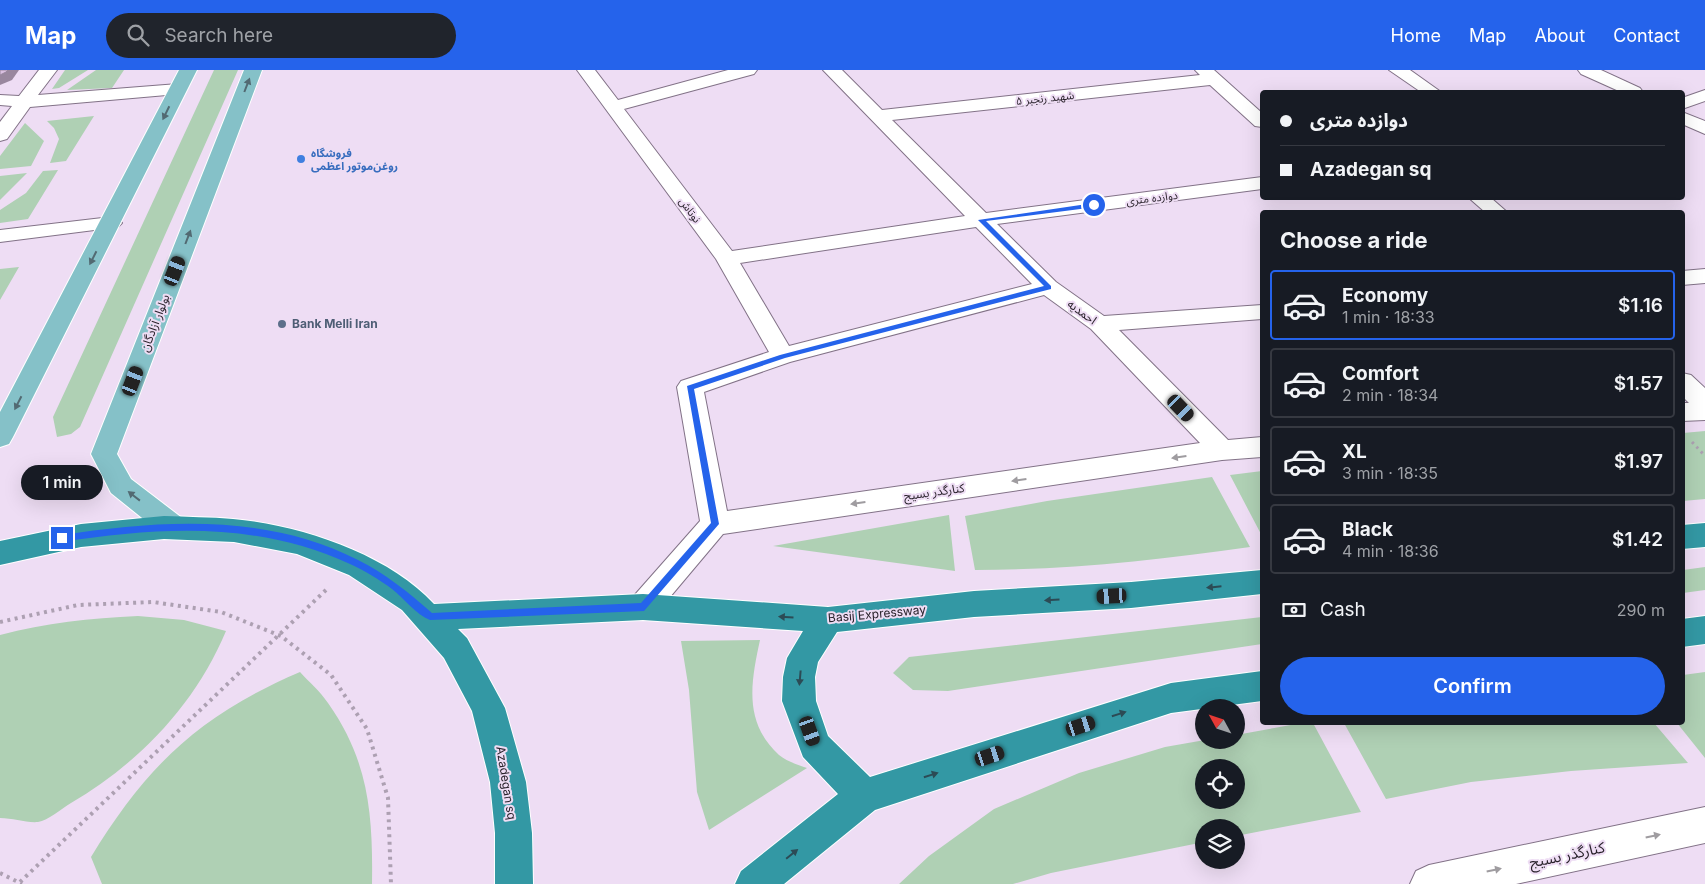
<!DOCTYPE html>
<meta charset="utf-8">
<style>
:root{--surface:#171b24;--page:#20242c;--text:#f1f3f6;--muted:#9ea1a6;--line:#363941;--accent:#2563eb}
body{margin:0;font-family:Inter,"Noto Sans Arabic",sans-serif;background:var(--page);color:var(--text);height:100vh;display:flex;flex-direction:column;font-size:19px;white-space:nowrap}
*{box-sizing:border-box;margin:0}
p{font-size:16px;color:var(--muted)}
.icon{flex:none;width:28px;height:28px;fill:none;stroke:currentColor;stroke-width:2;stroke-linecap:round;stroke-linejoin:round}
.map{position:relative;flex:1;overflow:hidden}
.drawer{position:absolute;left:1260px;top:140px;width:425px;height:515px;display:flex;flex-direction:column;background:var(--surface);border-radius:5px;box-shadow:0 5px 20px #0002}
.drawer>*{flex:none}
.guide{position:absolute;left:1260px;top:20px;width:425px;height:110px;border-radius:5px;box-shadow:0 5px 20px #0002;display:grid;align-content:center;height:110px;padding:0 20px;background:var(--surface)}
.needle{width:32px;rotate:310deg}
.tools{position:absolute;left:1195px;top:629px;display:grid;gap:10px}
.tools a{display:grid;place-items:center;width:50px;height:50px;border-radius:50%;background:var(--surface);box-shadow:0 5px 20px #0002;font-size:25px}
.end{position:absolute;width:22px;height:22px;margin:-11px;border:6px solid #2563eb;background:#fff;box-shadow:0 0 0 2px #fff}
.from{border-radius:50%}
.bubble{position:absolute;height:35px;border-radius:18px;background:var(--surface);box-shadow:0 5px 20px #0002;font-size:16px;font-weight:600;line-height:35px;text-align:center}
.car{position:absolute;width:15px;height:30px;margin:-15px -8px;border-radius:6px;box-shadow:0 0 4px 1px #0007;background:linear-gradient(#222 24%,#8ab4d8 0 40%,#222 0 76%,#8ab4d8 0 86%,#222 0)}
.guide b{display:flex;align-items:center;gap:18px;height:48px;font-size:19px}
.guide b+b{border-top:1px solid var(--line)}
.guide i{width:12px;height:12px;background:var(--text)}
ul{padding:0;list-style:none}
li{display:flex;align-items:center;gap:15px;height:70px;margin:0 10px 8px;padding:0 10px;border:2px solid var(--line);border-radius:5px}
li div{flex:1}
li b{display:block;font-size:19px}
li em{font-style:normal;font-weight:600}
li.on{border-color:var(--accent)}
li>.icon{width:45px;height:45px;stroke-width:1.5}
h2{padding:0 20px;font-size:22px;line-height:60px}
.pay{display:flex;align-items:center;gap:12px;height:55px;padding:0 20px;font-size:19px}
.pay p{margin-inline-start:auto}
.action{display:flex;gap:10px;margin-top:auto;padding:10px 20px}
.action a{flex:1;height:58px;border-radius:30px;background:var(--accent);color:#fff;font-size:20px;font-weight:600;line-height:58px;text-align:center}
header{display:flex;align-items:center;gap:30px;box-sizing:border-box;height:70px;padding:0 25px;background:var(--accent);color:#fff}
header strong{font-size:24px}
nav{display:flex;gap:28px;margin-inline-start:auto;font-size:18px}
.search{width:350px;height:45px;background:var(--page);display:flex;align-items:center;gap:12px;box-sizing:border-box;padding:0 18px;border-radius:28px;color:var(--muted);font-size:19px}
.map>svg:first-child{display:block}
</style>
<header>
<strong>Map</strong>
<div class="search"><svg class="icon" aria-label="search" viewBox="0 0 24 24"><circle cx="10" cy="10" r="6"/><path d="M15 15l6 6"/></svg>Search here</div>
<nav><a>Home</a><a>Map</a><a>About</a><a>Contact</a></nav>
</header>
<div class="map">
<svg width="1705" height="814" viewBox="0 0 1705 814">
<rect width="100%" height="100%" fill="#eeddf4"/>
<path fill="#afd0b4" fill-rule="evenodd" d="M65 0H88L59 18 52 19Z
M96 0H124L112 18 67 20Z
M214 0H238L80 357 71 364 57 367 53 347Z
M94 46 66 91 50 93 59 69 54 58 47 51Z
M25 53 44 71 31 96 0 99V86Z
M58 100 28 149 0 153V140L26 123 43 101Z
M27 103 0 130V106Z
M19 197 0 230V199Z
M1705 361V429L1683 431V363Z
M1262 401V466L1230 405Z
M1212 407 1250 477C1159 490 1068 500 975 500L965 446 1047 431Z
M949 445 955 501 773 476Z
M1705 497V520L1683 523V500Z
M138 546 184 550 226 561C195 635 139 693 71 733 62 738 48 751 38 752 26 753 13 748 0 748V565C46 553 90 548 138 546Z
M1262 547V574L948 621 913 620 893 603 909 587Z
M760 570C751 612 743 652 779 685 786 691 798 695 807 698L709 760 697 722 689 620 681 571Z
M300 602C309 612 320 621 328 633 369 691 373 745 372 814H102L91 787C147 695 200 645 300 602Z
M1705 602V688L1677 653 1682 652 1683 605Z
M1307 652 1313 653 1361 742 1236 766V758H1204V772L1051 803 1013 814H899L929 786 994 739 1079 703 1165 677 1205 670H1236V665ZM1204 698H1236V730H1204Z
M1344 653H1654L1688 693 1571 701 1471 712 1386 729Z"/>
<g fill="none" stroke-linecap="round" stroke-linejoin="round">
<defs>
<path id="minor" d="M39 0H57L38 25 178 14 184 15 187 19 184 23 178 24 30 37 7 69 0 71V52L12 36 0 35V25L19 26Z
M577 0H595L618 30 728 0H757L754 4 624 39 732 181 965 146 823 0H842L882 40 1200 5 1195 0H1214L1262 43V57L1255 56 1210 15 892 50 986 143 1262 107V119L997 154 1056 212 1104 246 1262 235V249L1119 260 1228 370 1262 367V387L1222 390 723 464 654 546 643 550 632 546 628 537 632 528 700 451 677 317 681 311 769 282 716 189ZM976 157 1032 214 789 276 740 193ZM1044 225 1091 259 1200 373 727 441 704 322 790 292Z
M1389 0H1410L1441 22H1421Z
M1578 0H1601L1640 18 1643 22H1621L1581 4Z
M1705 20V31L1682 39V28Z
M1682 42 1705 51V64L1682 54Z
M1469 128H1491L1507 142H1485Z
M111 147 118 149 122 153 118 157 0 172V160Z
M1705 199V213L1682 215V201Z
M1682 303 1691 305 1705 318V350L1682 351V333H1689L1682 326Z
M1705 737V773L1516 814H1410L1416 801 1429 795Z"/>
<path id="major" d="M179 0H197L13 367 9 374 0 377V342Z
M244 0H262L117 384 131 409 182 448 186 456 182 464 172 467 162 464 111 423 91 384Z"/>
<path id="highway" d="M164 446C187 447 211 447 233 449 300 455 388 484 434 534L643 524 828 537 974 521 1131 512 1262 500V524L1131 538 974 547 837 562 818 592 815 607 816 631 828 666 870 707 1171 613 1262 601V631L1171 643 875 740 784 814H735L741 801 838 724 803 687 782 631 783 607 787 588 803 561 643 550 458 559 467 568 505 638 526 712 532 763 533 814H495V763L490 712 472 641 444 588 402 540 349 505 297 484 234 472 164 469 81 477 0 495V471L81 454Z
M1705 453V477L1682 479V455Z
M1705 546V574L1682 577V549Z"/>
</defs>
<use href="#minor" stroke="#827287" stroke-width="2"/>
<use href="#major" stroke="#fff" stroke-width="2"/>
<use href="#highway" stroke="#fff" stroke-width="2"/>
<path stroke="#ada0b2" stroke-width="3" stroke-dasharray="2.5 4" stroke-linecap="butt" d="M1692 372 1705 386"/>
<path stroke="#ada0b2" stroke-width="4" stroke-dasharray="3 4.5" stroke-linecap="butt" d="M0 552 78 535 153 532 221 542 281 566 331 605 367 659 388 728 391 814
M0 803 22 814
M20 812 327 519"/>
<use href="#minor" fill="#fff" fill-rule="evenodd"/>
<use href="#major" fill="#85c1c8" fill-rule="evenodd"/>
<use href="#highway" fill="#3398a4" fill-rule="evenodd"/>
</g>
<path fill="#99879e" d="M8 0H19L12 10 0 15V5Z"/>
<path fill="#dac1e2" stroke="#99879e" d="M0 0H8L6 2 0 5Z"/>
<defs><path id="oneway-solid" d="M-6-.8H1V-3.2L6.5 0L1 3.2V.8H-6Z" transform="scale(1.25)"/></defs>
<g fill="#526a72">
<use href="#oneway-solid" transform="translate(247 15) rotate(-69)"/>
<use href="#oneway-solid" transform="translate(166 43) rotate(116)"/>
<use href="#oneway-solid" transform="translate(188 167) rotate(-69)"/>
<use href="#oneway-solid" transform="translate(93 188) rotate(117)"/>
<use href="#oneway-solid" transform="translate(18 333) rotate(117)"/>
<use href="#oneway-solid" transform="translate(134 426) rotate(-142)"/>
</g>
<g fill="#9f9ca0">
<use href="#oneway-solid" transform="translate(1179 387) rotate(172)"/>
<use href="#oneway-solid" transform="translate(1019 410) rotate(172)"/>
<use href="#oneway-solid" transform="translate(858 433) rotate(172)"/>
<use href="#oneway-solid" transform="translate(1653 766) rotate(-12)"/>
<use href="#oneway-solid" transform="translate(1494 800) rotate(-12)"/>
</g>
<g fill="#2c4b55">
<use href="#oneway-solid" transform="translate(1214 517) rotate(174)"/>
<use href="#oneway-solid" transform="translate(1052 530) rotate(177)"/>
<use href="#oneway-solid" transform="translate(786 547) rotate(-176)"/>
<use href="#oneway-solid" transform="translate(800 608) rotate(95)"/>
<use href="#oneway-solid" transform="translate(1119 644) rotate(-18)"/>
<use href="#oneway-solid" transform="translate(931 705) rotate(-18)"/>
<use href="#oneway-solid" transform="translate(792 784) rotate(-39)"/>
</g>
<path fill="#2563eb" d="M1094 133 1096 137 986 151 1051 216V219L785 288 694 319 719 454 644 541 430 550C416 545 404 528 392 519 380 510 364 500 350 494 256 451 161 457 62 472L58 468 62 465C161 450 266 443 358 490 385 503 409 523 432 543L641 533 711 453 687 316 780 285 1044 216 978 150Z"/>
<circle fill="#3f7fe0" stroke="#eeddf4" stroke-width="2" cx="301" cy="89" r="5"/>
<circle fill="#5c6f8a" stroke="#eeddf4" stroke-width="2" cx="282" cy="254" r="5"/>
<g text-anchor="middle" stroke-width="4" stroke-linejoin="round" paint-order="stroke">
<g font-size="11" fill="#29222b" stroke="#eeddf4">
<text transform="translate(1045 28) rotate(-6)" y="4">شهید رنجبر ۵</text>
<text transform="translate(1152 128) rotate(-7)" y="4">دوازده متری</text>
<text transform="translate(690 140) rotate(53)" y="4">نوتاش</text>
</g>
<g font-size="11" font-weight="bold" fill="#366cbe" stroke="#eeddf4" text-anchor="start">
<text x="311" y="87">فروشگاه<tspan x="311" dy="13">روغن‌موتور اعظمی</tspan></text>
</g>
<g font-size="12" fill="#29222b" stroke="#eeddf4">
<text transform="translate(1082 242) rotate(36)" y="4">احمدیه</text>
<text transform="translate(155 253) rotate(-69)" y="4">بولوار آزادگان</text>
<text transform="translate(934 422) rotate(-8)" y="4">کنارگذر بسیج</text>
<text transform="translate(877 544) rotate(-5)" y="4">Basij Expressway</text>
<text transform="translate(506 713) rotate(81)" y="4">Azadegan sq</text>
</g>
<g font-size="12" font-weight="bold" fill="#4e5e75" stroke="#eeddf4" text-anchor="start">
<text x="292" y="258">Bank Melli Iran</text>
</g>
<g font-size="15" fill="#29222b" stroke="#eeddf4">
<text transform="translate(1567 785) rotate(-12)" y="5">کنارگذر بسیج</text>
</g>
</g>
</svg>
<div class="tools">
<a><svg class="needle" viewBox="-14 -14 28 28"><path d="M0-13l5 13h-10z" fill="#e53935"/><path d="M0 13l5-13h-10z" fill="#9ea1a6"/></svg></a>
<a><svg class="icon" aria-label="locate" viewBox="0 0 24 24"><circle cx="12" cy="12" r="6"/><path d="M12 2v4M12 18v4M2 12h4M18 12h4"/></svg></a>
<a><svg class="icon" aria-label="layers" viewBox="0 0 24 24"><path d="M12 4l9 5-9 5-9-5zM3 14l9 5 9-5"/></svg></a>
</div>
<i class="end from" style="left:1094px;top:135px"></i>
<i class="end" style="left:62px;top:468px"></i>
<div class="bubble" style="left:21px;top:395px;width:82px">1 min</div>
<i class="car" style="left:175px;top:201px;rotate:21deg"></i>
<i class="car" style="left:133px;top:311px;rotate:21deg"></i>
<i class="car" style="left:1181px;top:338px;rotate:136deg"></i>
<i class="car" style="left:1112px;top:526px;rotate:267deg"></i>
<i class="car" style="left:1081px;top:656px;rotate:72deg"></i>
<i class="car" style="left:810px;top:661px;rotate:160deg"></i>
<i class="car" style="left:990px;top:686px;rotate:72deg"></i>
<div class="guide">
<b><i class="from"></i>دوازده متری</b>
<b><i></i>Azadegan sq</b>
</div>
<section class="drawer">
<h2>Choose a ride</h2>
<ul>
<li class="on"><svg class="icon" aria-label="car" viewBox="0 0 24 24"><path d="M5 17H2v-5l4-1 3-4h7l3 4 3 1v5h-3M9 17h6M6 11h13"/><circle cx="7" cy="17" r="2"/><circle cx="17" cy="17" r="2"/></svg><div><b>Economy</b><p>1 min · 18:33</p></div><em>$1.16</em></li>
<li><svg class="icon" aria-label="car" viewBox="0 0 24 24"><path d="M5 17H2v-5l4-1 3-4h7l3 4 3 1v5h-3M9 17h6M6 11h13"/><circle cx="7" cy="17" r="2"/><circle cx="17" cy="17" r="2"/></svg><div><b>Comfort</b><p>2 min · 18:34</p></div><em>$1.57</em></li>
<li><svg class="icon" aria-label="car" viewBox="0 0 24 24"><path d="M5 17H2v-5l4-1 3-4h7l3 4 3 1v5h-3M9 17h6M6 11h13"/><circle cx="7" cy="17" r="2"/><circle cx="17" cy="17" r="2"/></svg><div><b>XL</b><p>3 min · 18:35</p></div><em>$1.97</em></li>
<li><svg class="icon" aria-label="car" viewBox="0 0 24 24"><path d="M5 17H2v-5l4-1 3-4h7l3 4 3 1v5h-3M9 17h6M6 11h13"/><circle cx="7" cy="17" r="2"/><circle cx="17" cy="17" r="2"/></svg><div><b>Black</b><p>4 min · 18:36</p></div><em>$1.42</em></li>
</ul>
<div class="pay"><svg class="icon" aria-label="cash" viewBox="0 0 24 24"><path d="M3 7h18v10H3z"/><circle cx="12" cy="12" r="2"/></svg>Cash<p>290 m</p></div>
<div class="action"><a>Confirm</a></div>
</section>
</div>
